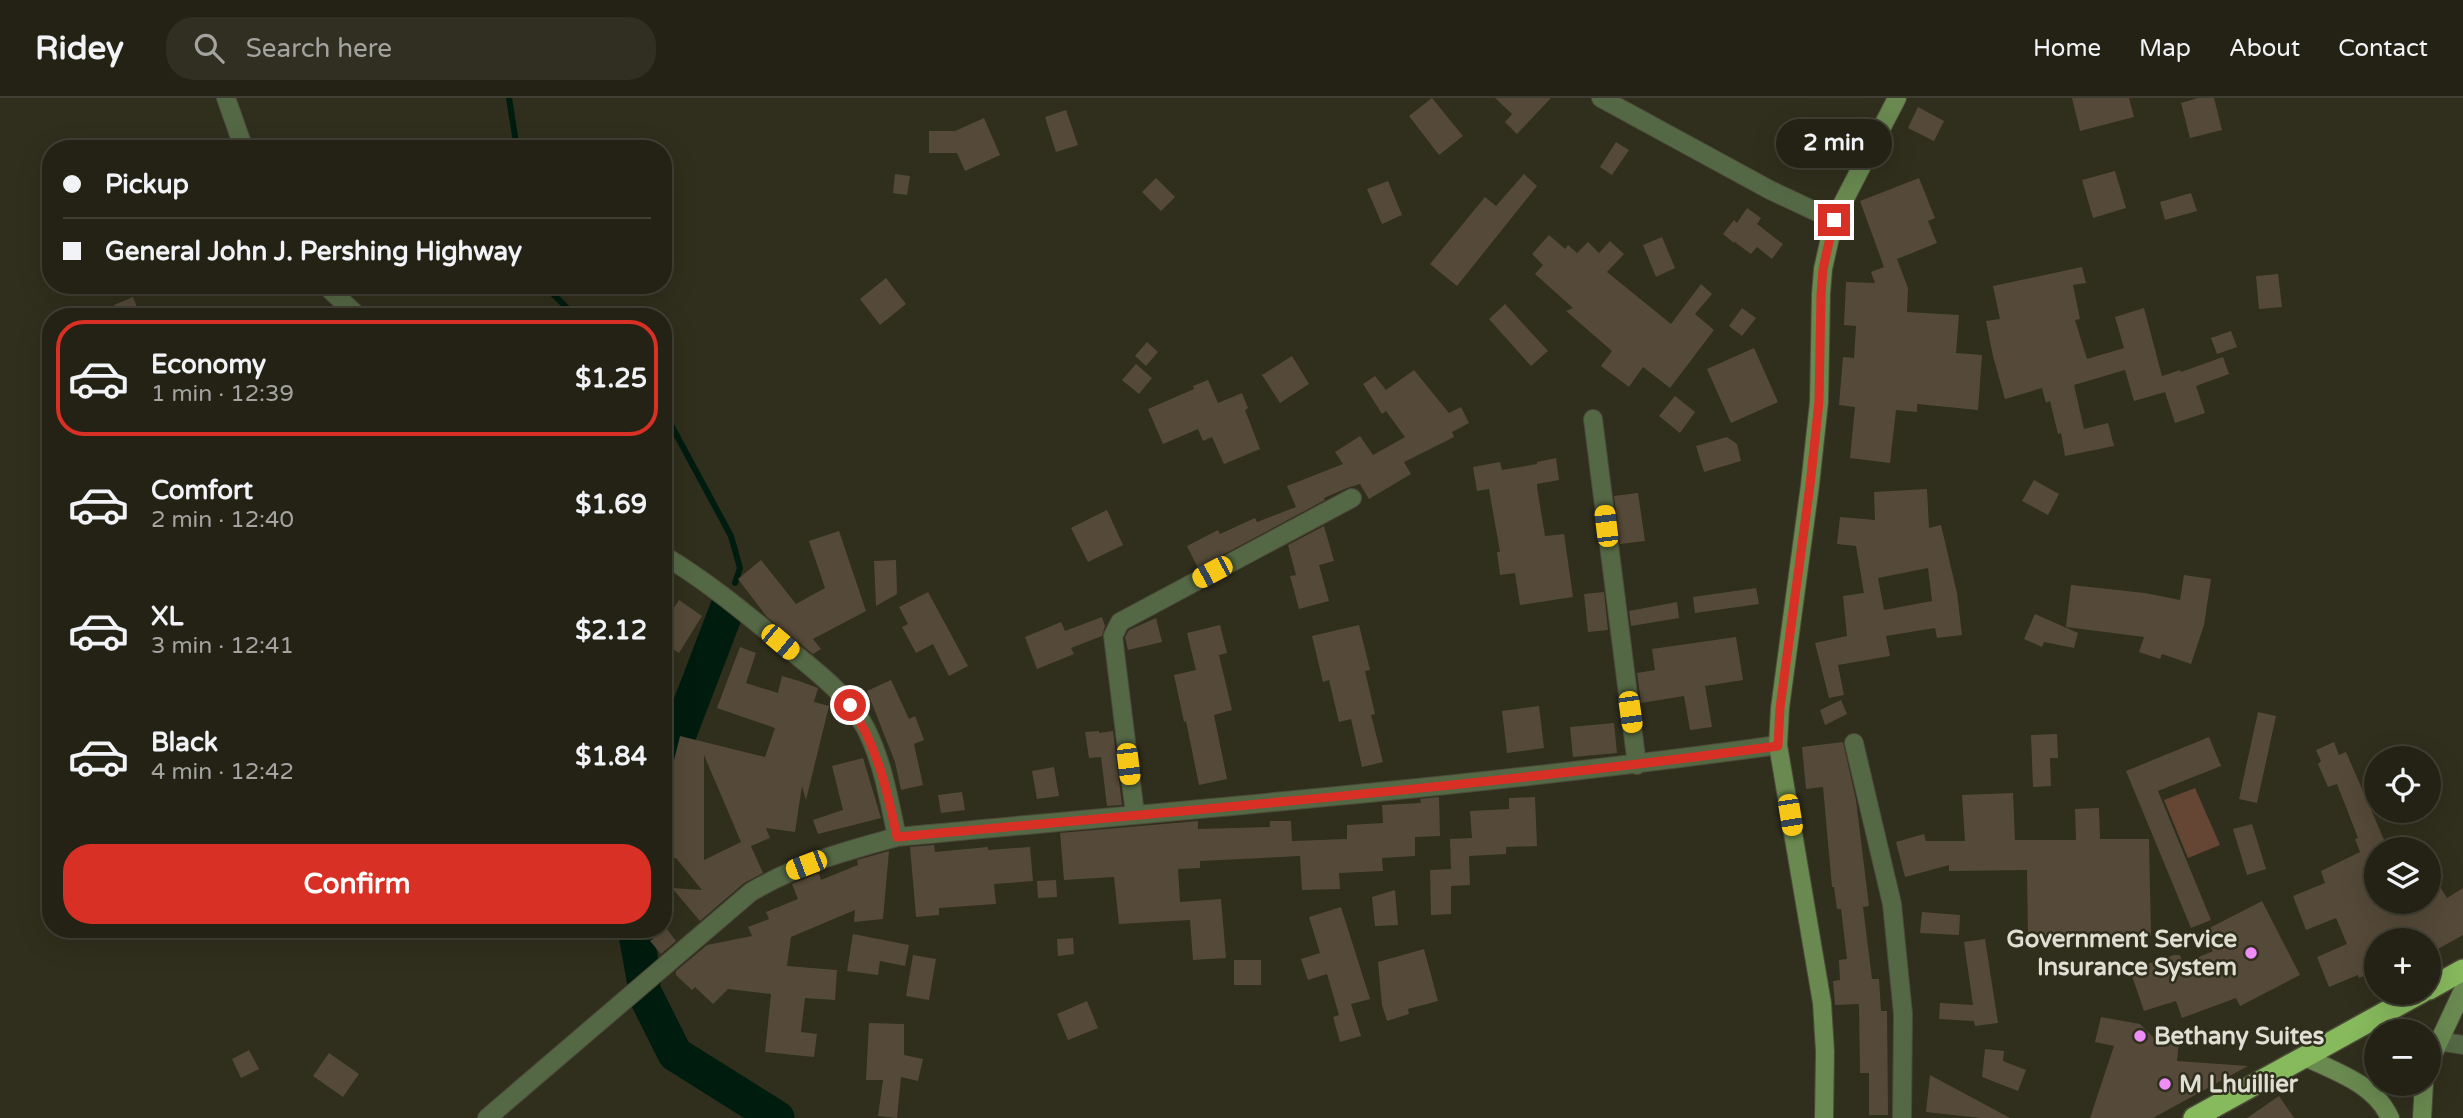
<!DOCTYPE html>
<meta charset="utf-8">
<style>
:root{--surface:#242215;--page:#302f22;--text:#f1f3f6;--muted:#a3a4a0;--line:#413f34;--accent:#d93025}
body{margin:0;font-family:"Varela Round",sans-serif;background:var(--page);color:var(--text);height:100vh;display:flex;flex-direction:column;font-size:26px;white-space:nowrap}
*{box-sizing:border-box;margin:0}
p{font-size:23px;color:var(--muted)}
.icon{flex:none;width:38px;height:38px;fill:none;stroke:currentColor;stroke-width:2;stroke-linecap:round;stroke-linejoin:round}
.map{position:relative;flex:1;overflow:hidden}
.details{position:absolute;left:42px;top:210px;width:630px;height:630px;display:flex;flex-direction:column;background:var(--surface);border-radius:28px;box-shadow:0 7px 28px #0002,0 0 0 2px var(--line)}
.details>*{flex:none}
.guide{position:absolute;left:42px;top:42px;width:630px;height:154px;border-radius:28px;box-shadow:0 7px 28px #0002,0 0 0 2px var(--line);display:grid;align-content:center;height:154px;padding:0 21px;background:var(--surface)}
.fabs{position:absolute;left:2364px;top:648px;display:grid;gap:14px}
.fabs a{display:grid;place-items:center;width:77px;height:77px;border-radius:50%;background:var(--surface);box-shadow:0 7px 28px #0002,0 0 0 2px var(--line);font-size:35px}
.end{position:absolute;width:32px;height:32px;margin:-16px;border:9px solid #d93025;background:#fff;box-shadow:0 0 0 4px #fff}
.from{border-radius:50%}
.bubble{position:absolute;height:49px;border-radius:24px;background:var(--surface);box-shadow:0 7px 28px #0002,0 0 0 2px var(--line);font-size:23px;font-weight:800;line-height:49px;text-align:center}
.car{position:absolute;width:21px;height:42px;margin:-21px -10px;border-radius:9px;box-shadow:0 0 5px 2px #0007;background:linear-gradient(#f5c518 24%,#345 0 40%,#f5c518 0 76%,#345 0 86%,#f5c518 0)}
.guide b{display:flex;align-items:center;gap:24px;height:66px;font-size:26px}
.guide b+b{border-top:2px solid var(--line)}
.guide i{width:18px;height:18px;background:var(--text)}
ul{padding:12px 0 0;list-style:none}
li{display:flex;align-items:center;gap:21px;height:116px;margin:0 14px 10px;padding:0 7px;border:4px solid transparent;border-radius:28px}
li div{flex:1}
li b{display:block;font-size:26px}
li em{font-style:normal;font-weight:800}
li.on{border-color:var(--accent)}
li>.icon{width:63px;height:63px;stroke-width:1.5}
.cta{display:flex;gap:14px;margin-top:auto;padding:14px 21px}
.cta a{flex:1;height:80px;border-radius:28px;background:var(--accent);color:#fff;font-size:28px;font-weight:800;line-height:80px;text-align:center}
header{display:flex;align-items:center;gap:42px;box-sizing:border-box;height:98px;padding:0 35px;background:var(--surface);border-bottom:2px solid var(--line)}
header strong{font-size:33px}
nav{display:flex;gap:38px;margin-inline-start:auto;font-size:24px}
.search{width:490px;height:63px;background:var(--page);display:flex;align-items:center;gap:18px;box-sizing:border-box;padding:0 24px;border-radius:28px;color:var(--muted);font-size:26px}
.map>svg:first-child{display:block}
</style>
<header>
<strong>Ridey</strong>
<div class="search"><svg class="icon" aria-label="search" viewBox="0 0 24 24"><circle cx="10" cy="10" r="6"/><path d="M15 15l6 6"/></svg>Search here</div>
<nav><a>Home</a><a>Map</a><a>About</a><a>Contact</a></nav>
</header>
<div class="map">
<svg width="2463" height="1020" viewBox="0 0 2463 1020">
<rect width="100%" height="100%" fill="#302e1c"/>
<path fill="#654534" d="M2195 690 2220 747 2188 760 2164 702Z"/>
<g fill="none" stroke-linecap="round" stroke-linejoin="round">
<path stroke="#001c0f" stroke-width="6" d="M509 0 517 51
M544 187 576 219
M663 312 731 438 740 470 735 485"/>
<path stroke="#001c0f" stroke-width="35" d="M663 678 727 511
M635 831 644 881
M646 898 675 956 777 1020"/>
</g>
<path fill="#554a39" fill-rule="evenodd" d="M1432 0 1463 38 1439 57 1409 18Z
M1495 0H1551L1517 36 1505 24 1512 16Z
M2072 0H2129L2134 19 2080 33Z
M2198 0H2214L2222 32 2190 40 2181 5Z
M1918 9 1944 23 1934 43 1908 30Z
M1066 12 1078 47 1056 54 1045 19Z
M984 20 1000 57 965 73 957 55H929V33H955Z
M1616 44 1629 52 1612 77 1600 69Z
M2115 73 2126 110 2093 120 2082 82Z
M895 76 910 78 907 97 893 95Z
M1524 76 1537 88 1457 188 1430 166 1485 99 1496 108Z
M1156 80 1175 99 1161 113 1142 94Z
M1919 80 1935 120 1928 123 1937 145 1897 161 1908 190 1907 214 1959 217 1956 255 1982 257 1978 312 1917 306V314L1896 312 1890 365 1850 360 1855 309 1839 307 1843 259 1854 260 1856 228 1844 227 1846 184 1875 185 1871 174 1884 169 1860 103Z
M1388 83 1402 117 1382 126 1367 91Z
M2191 95 2197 113 2165 122 2160 104Z
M1747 110 1761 120 1757 126 1783 146 1772 161 1757 149 1751 156 1736 145 1737 143 1734 145 1723 136 1734 122 1737 125Z
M1549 137 1565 151 1568 147 1577 155 1588 144 1599 155 1610 143 1624 156 1607 174 1671 226 1701 186 1712 196 1695 216 1714 232 1670 290 1643 269 1629 289 1601 268 1612 253 1566 213 1573 210 1535 176 1543 167 1532 156Z
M1662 139 1675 170 1656 179 1643 147Z
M2082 169 2086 185 2073 187 2080 221 2075 222 2087 261 2124 250 2115 219 2144 210 2162 278 2180 272 2181 274 2223 259 2229 276 2196 288 2205 315 2175 325 2165 294 2134 303 2125 272 2074 287 2084 331 2108 325 2114 348 2065 358 2061 335 2058 336 2050 303 2046 305 2042 290 2005 301 1993 258 1986 223 2000 221 1993 188Z
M2278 176 2282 209 2259 211 2256 178Z
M886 180 906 206 880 227 860 201Z
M133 199 141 219H119L114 207Z
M1505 206 1548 253 1531 268 1489 221Z
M1742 210 1756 220 1742 238 1729 228Z
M2231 233 2237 249 2217 256 2211 240Z
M1147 244 1158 254 1146 268 1135 258Z
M1754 250 1778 304 1731 325 1707 271Z
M1292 258 1309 286 1280 305 1262 277Z
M1136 266 1152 280 1139 296 1122 282Z
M1414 272 1449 315 1461 309 1469 325 1452 334 1454 339 1404 364 1411 376 1369 401 1360 386 1347 390 1324 400 1325 402 1198 470 1187 448 1218 432 1220 436 1255 420 1257 424 1296 409 1287 388 1343 366 1335 354 1360 338 1373 357 1405 339 1386 313 1382 316 1363 286 1375 278 1386 292Z
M1208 282 1218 305 1242 295 1248 310 1245 312 1260 351 1224 366 1212 339 1203 343 1198 331 1163 346 1148 311 1194 291 1193 288Z
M1675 298 1695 314 1680 335 1659 318Z
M1727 339 1737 346 1741 363 1704 374 1696 348Z
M1556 360 1559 382 1537 386V389L1545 438 1564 436 1573 499 1520 507 1515 475 1500 477 1497 454H1500L1489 391 1477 393 1473 369 1500 364 1502 372 1537 366V364Z
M2034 382 2059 396 2048 417 2022 403Z
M1927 391 1929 430 1941 427 1957 495 1962 537 1937 540 1935 530 1886 538 1890 558 1838 567 1844 597 1829 600 1815 545 1847 538 1843 498 1864 495 1856 448 1837 446 1840 419 1875 422 1874 394ZM1928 470 1932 503 1884 512 1878 480Z
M1638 395 1645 443 1620 446 1614 398Z
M1107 412 1123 447 1088 464 1071 430Z
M1324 428 1334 463 1319 467 1329 503 1299 511 1290 478 1296 477 1288 447Z
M839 433 866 513 813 541 821 551 813 556 767 519 738 481 761 462 796 506 825 490 809 443Z
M896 462 897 496 876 508 874 463Z
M2184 477 2211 481 2204 527 2191 566 2162 556 2160 561 2139 554 2144 539 2066 529 2071 487 2145 495 2180 502Z
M1756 490 1759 506 1695 515 1693 499Z
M928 494 968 568 949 578 933 546 916 555 902 529 908 526 899 509Z
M1604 494 1608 532 1588 534 1584 496Z
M679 502 702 518 679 555 663 545V527Z
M1677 504 1679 520 1631 528 1629 513Z
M2035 516 2078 535 2074 550 2044 544 2042 549 2024 541Z
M1102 519 1105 528 1102 538 1071 550 1074 556 1037 571 1025 539 1061 524 1065 533Z
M1156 520 1162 544 1128 552 1125 539 1129 532Z
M1220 527 1227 555 1219 557 1232 612 1214 617 1227 681 1199 687 1186 623 1184 624 1174 577 1196 572 1187 535Z
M1359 527 1370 572 1365 573 1375 616 1371 617 1383 664 1362 669 1351 621 1339 624 1329 582 1323 584 1312 538Z
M1736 539 1743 582 1705 588 1712 629 1690 632 1684 598 1641 605 1637 575 1655 572 1652 551Z
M740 549 756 555 746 585 778 595 782 578 799 583 818 590 814 604 829 608 806 702 802 688 795 734 766 730 770 740 751 748 763 775 744 785 700 823 672 790 702 792 676 760H663V707L680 638 765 659 775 630 717 610ZM704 657 741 744 704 762Z
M891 582 909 621 915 618 924 642 914 646 923 687 901 692 895 664 867 593Z
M1841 602 1847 616 1825 627 1820 612Z
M1539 608 1544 650 1507 655 1502 613Z
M2258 614 2276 618 2257 705 2239 701Z
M1614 625 1617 655 1573 659 1570 629Z
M1099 633V635L1113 633 1122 707 1107 708 1101 659 1089 660 1085 634Z
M2057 636 2058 660H2050L2051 688 2033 689 2031 637Z
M2209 639 2221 668 2158 693 2211 822 2191 830 2126 673Z
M1843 644 1856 702 1869 808 1863 809 1872 881H1879L1881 913H1887L1888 1017H1869V975H1860L1859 906 1835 907 1833 883 1840 882 1839 862 1847 861 1841 811H1837L1834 789H1832L1823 689 1806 691 1802 649Z
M2334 644 2339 657 2346 654 2388 751H2376V803H2429V771L2447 800 2463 790V837L2429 856V842H2376V873L2359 880 2358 877 2329 889 2317 859 2347 846 2336 820 2306 832 2293 798 2325 785 2321 773 2360 754 2355 741 2358 740 2337 686 2328 689 2318 666 2321 663 2316 652Z
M863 660 881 720 818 736 813 722 843 712 832 668Z
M1054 669 1059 698 1037 701 1032 673Z
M962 694 965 712 941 715 938 697Z
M2013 695 2015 742H2076L2075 711 2099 710 2100 741H2149L2151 838 2028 840 2027 772 1949 773V767L1905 779 1896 744 1924 736 1926 743H1965L1962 697Z
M1439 699 1440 738 1415 739V758L1382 760 1383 773 1339 775 1340 791 1302 792 1300 758 1200 763V770L1178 771 1180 804 1221 801 1226 860 1193 862 1190 822 1119 826 1114 779 1064 782 1060 735 1198 723V731L1270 729V723H1291L1292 743 1347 741V727L1383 725 1382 707 1421 705 1420 701Z
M1535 699 1537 748 1506 749V756L1469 758 1470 787 1451 788V816L1431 817 1430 772 1451 771 1450 741 1472 740 1470 713 1509 711V700Z
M2252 726 2266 771 2247 777 2233 731Z
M934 747 935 754 988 749V752L1030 749 1033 783 994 786 996 806 939 810V817L916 819 910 749Z
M889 753 883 821 854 824 855 812 791 839 787 868 837 872 835 902 805 900 801 934 817 936 814 959 765 954 771 896 728 891 713 906 695 889 692 892 676 877V873L707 847 752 838 748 829 769 821 766 814 798 801 792 786 819 775 821 782 858 767 857 762Z
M1056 782 1057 799 1038 800 1037 783Z
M1395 792 1398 827 1375 828 1372 799Z
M2262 803 2300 877 2240 908 2236 900 2182 920 2176 903 2144 913 2130 872 2174 857H2180L2183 866 2213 853 2209 846 2234 838H2194Z
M1341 809 1370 901 1351 906 1361 938 1340 944 1333 919 1339 917 1327 876 1308 882 1301 861 1320 855 1309 819Z
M1922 814 1960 817 1959 837 1920 835Z
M666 830 676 843 661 856 650 843Z
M853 836 909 847 905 868 880 863 878 877 847 873Z
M1073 840 1074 856 1058 858 1057 841Z
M1985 841 1998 925 1975 928 1974 923 1939 921 1940 905 1973 907 1964 844Z
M1424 851 1438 903 1408 911 1409 916 1387 923 1382 907 1378 864Z
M913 857 936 861 929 902 906 898Z
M1234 862H1261V887H1234Z
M1087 903 1098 930 1068 942 1057 916Z
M2101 919 2140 926 2155 941 2179 943 2177 963 2248 968 2153 1020H2090L2114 948 2095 944Z
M869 925 904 926V957L923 961 918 983 901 979 897 1020 878 1018 883 982H866Z
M1985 951 2004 953 2003 963 2026 972 2018 993 1982 979Z
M249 952 259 971 241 980 232 961Z
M329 955 359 976 343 999 313 978Z
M1930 977 2010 1020H1981L1926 1014Z
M2279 998 2294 1020H2247Z"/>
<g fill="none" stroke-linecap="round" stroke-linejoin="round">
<defs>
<path id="street" d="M226 0 244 51
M1601 0 1770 92 1834 122
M325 187 359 219
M1593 321 1637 667
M663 457C707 483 745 515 784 547 813 571 848 596 866 631 883 665 889 702 897 739
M1854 645 1892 806 1903 916 1902 1020
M1135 716 1113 538 1120 524 1352 400
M2438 943 2463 947
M487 1020 751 794C801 765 842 754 897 739 1191 711 1486 688 1778 647"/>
<path id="secondary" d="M2305 959C2336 974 2375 986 2390 1020
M2429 965 2463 892
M1824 1020 1825 953 1822 905 1778 647 1780 610 1810 387 1819 304 1821 196 1823 171 1834 122 1897 0
M2422 1020 2424 985"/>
<path id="highway" d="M2429 891 2463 872
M2194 1020 2422 894"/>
</defs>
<use href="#street" stroke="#4c4a39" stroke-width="20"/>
<use href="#secondary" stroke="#4c4a39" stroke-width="20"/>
<use href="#highway" stroke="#4c4a39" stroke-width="24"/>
<use href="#street" stroke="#546845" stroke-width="18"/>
<use href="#secondary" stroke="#698950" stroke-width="18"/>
<use href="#highway" stroke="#87b95d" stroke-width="21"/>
</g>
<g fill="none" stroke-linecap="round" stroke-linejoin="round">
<path stroke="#d93025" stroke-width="9" d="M850 607C877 648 887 691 897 739 1191 712 1486 688 1778 648L1780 610 1810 387 1819 304 1821 196 1823 171 1834 122"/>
</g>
<g fill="#ee8cf8" stroke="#302e1c" stroke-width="2.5">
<circle cx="2251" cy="855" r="7"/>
<circle cx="2140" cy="938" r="7"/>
<circle cx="2165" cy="986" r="7"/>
</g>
<g text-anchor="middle" stroke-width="5" stroke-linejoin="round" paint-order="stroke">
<g font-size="24" font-weight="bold" fill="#e0dfd4" stroke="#302e1c" text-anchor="start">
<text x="2237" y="849" text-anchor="end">Government Service<tspan x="2237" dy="28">Insurance System</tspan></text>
<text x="2154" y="946">Bethany Suites</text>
<text x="2179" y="994">M Lhuillier</text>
</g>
</g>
</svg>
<div class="fabs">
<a><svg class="icon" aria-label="locate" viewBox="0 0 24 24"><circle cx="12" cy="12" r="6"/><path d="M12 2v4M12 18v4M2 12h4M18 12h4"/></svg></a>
<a><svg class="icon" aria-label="layers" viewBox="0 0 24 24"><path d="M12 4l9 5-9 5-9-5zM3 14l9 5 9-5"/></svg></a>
<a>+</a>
<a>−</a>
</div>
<i class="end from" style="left:850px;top:607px"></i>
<i class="end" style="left:1834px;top:122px"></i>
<div class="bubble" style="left:1776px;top:21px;width:116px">2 min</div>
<i class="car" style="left:1606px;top:428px;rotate:353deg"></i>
<i class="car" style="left:1212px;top:474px;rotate:242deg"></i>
<i class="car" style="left:780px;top:544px;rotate:130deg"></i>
<i class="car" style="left:1630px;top:614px;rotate:172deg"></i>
<i class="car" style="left:1128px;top:666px;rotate:173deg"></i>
<i class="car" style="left:1790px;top:717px;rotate:171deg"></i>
<i class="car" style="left:806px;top:767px;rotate:249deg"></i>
<div class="guide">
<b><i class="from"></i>Pickup</b>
<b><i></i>General John J. Pershing Highway</b>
</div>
<section class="details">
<ul>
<li class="on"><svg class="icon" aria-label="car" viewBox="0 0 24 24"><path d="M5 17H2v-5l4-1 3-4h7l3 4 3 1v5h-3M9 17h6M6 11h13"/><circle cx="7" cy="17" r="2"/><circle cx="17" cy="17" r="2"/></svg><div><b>Economy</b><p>1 min · 12:39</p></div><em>$1.25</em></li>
<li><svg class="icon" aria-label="car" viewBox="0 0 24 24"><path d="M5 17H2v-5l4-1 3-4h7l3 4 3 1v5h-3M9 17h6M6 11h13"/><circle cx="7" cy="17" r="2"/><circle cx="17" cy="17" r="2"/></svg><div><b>Comfort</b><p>2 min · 12:40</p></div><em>$1.69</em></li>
<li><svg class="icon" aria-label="car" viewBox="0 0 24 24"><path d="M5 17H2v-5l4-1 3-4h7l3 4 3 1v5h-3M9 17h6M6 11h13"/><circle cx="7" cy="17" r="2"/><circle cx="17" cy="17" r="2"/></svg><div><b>XL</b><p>3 min · 12:41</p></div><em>$2.12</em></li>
<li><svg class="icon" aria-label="car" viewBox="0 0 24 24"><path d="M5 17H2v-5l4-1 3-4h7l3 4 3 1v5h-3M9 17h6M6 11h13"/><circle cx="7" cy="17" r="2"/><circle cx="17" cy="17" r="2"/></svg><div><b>Black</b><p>4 min · 12:42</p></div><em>$1.84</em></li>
</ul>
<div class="cta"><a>Confirm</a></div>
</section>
</div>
